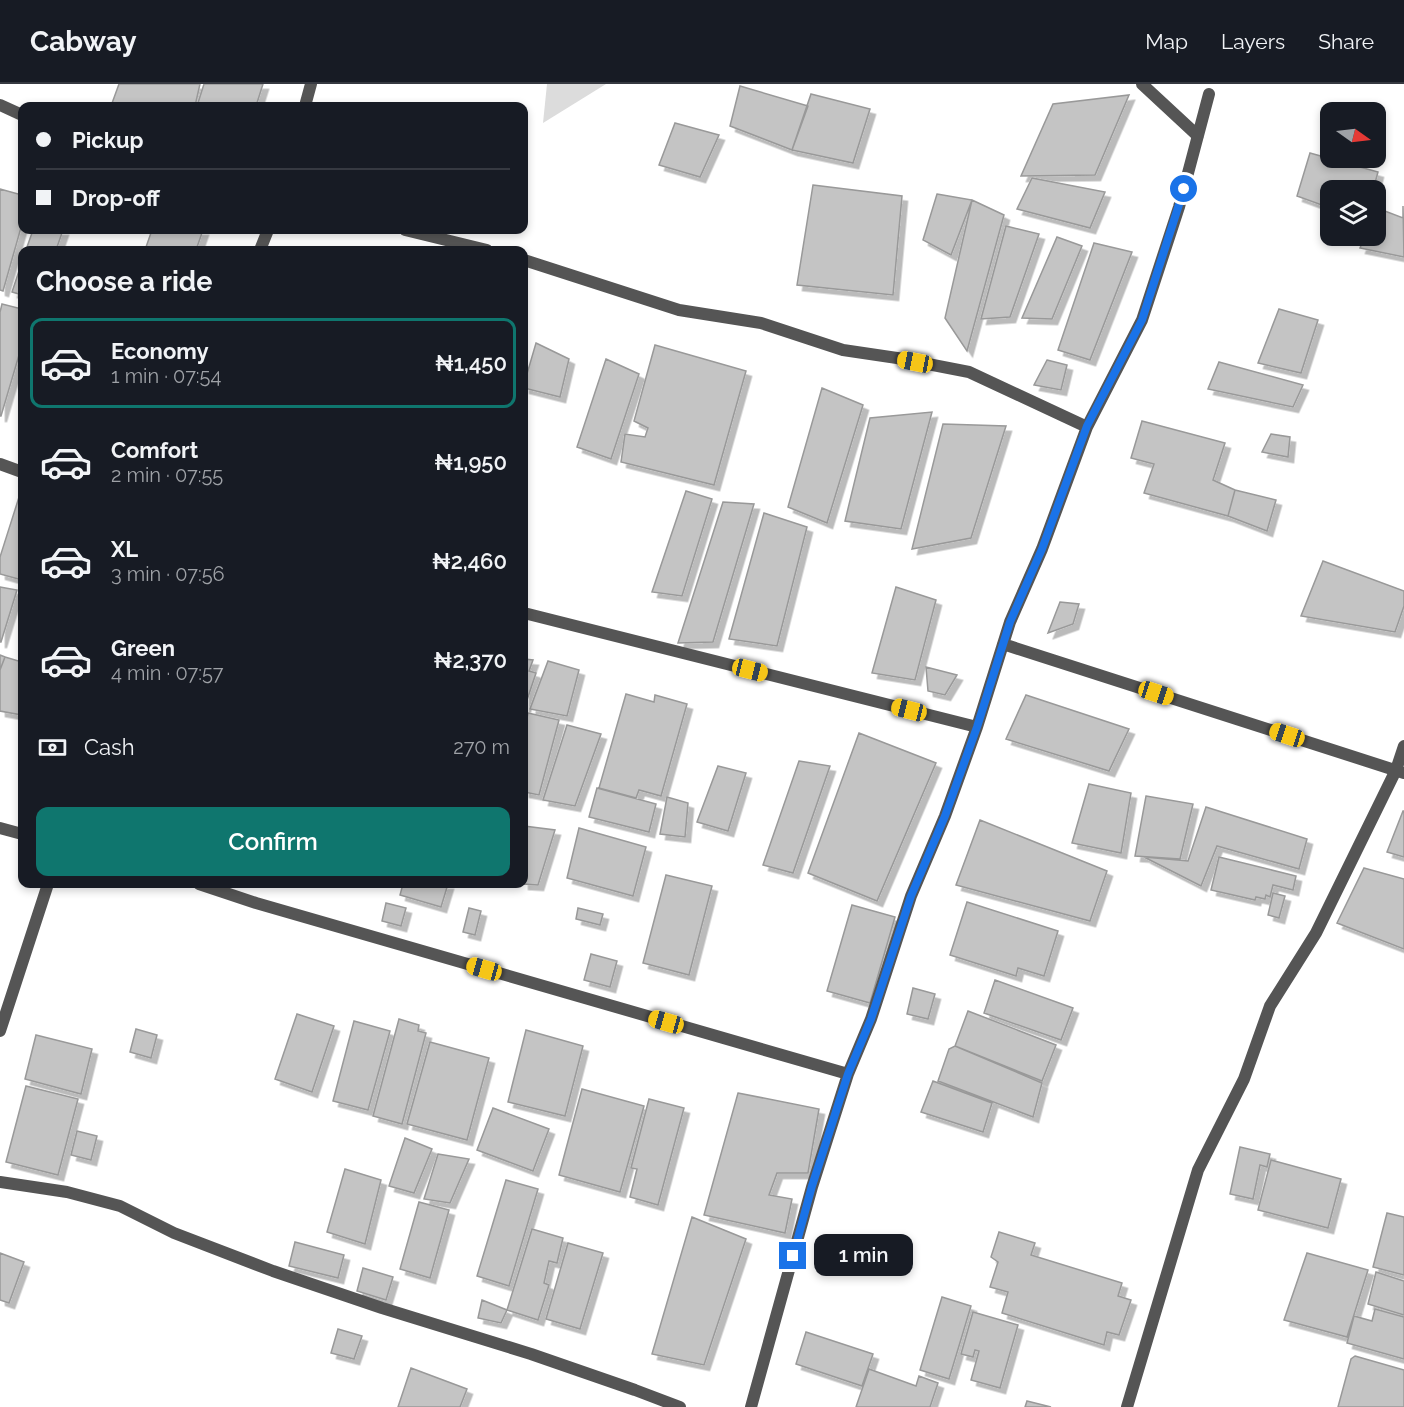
<!DOCTYPE html>
<meta charset="utf-8">
<style>
:root{--surface:#171b24;--page:#242831;--text:#f1f3f6;--muted:#9ea1a6;--line:#363941;--accent:#0f766e}
body{margin:0;font-family:Raleway,sans-serif;background:var(--page);color:var(--text);height:100vh;display:flex;flex-direction:column;font-size:22px;white-space:nowrap}
*{box-sizing:border-box;margin:0}
p{font-size:20px;color:var(--muted)}
.icon{flex:none;width:33px;height:33px;fill:none;stroke:currentColor;stroke-width:2;stroke-linecap:round;stroke-linejoin:round}
.map{position:relative;flex:1;overflow:hidden}
.side{position:absolute;left:18px;top:162px;width:510px;height:642px;display:flex;flex-direction:column;background:var(--surface);border-radius:12px;box-shadow:0 3px 9px #0003}
.side>*{flex:none}
.banner{position:absolute;left:18px;top:18px;width:510px;height:132px;border-radius:12px;box-shadow:0 3px 9px #0003;display:grid;align-content:center;height:132px;padding:0 18px;background:var(--surface)}
.needle{width:39px;rotate:104deg}
.controls{position:absolute;left:1320px;top:18px;display:grid;gap:12px}
.controls a{display:grid;place-items:center;width:66px;height:66px;border-radius:12px;background:var(--surface);box-shadow:0 3px 9px #0003;font-size:30px}
.end{position:absolute;width:27px;height:27px;margin:-14px;border:8px solid #1a73e8;background:#fff;box-shadow:0 0 0 3px #fff}
.from{border-radius:50%}
.bubble{position:absolute;height:42px;border-radius:12px;background:var(--surface);box-shadow:0 3px 9px #0003;font-size:20px;font-weight:600;line-height:42px;text-align:center}
.car{position:absolute;width:18px;height:36px;margin:-18px -9px;border-radius:8px;box-shadow:0 0 4px 2px #0007;background:linear-gradient(#f5c518 24%,#345 0 40%,#f5c518 0 76%,#345 0 86%,#f5c518 0)}
.banner b{display:flex;align-items:center;gap:21px;height:57px;font-size:22px}
.banner b+b{border-top:2px solid var(--line)}
.banner i{width:15px;height:15px;background:var(--text)}
ul{padding:0;list-style:none}
li{display:flex;align-items:center;gap:18px;height:90px;margin:0 12px 9px;padding:0 6px;border:3px solid transparent;border-radius:12px}
li div{flex:1}
li b{display:block;font-size:22px}
li em{font-style:normal;font-weight:600}
li.current{border-color:var(--accent)}
li>.icon{width:54px;height:54px;stroke-width:1.5}
h2{padding:0 18px;font-size:27px;line-height:72px}
.pay{display:flex;align-items:center;gap:15px;height:66px;padding:0 18px;font-size:22px}
.pay p{margin-inline-start:auto}
.cta{display:flex;gap:12px;margin-top:auto;padding:12px 18px}
.cta a{flex:1;height:69px;border-radius:12px;background:var(--accent);color:#fff;font-size:24px;font-weight:600;line-height:69px;text-align:center}
header{display:flex;align-items:center;gap:36px;box-sizing:border-box;height:84px;padding:0 30px;background:var(--surface);border-bottom:2px solid var(--line)}
header strong{font-size:28px}
nav{display:flex;gap:33px;margin-inline-start:auto;font-size:21px}
.map>svg:first-child{display:block}
</style>
<header>
<strong>Cabway</strong>
<nav><a>Map</a><a>Layers</a><a>Share</a></nav>
</header>
<div class="map">
<svg width="1404" height="1323" viewBox="0 0 1404 1323">
<defs>
<filter id="shadow"><feDropShadow dx="5.5" dy="5.5" stdDeviation="0" flood-color="#0004"/></filter>
</defs>
<rect width="100%" height="100%" fill="#fff"/>
<path fill="#dcdcdc" d="M547 0H606L543 39Z"/>
<path fill="#c4c4c4" stroke="#999" stroke-width="1.5" filter="url(#shadow)" d="M119 0H200L195 22H111Z
M204 0H263L256 22H197Z
M740 2 808 22 792 66 730 42Z
M811 10 870 25 853 79 792 66Z
M1129 11 1095 91 1021 92 1053 20Z
M675 39 719 51 700 93 659 81Z
M1310 69 1378 88 1373 106H1330V124L1297 112Z
M1032 94 1105 108 1090 144 1017 125Z
M813 101 902 112 893 211 797 201Z
M0 105 22 111V140L3 207 0 206Z
M937 110 972 116 951 171 923 156Z
M972 116 1004 131 967 267 945 234Z
M1403 122 1404 173 1360 164 1365 152H1376V128L1377 124 1403 134Z
M1006 142 1039 150 1010 233 981 235Z
M33 146H63L56 166H26Z
M152 146H203L196 166H145Z
M1057 153 1082 162 1052 235 1022 234Z
M1094 159 1132 168 1090 276 1058 266Z
M22 178V211L12 208Z
M2 220 22 225V261L1 332H0V228Z
M1279 225 1318 236 1301 289 1258 279Z
M536 259 569 275 560 313 524 304V300Z
M655 261 746 287 714 401 621 378 625 350 645 353 648 344 634 337Z
M606 275 639 290 611 375 577 363Z
M1047 276 1067 281 1061 306 1034 301Z
M1219 278 1303 301 1293 323 1208 305Z
M822 304 863 321 827 439 788 423Z
M932 328 901 445 845 437 870 334Z
M1142 337 1225 359 1213 396 1235 406 1228 432 1144 409 1154 380 1131 374Z
M943 340 1006 342 971 454 912 465Z
M1271 350 1290 353 1288 373 1262 368Z
M1235 406 1276 416 1267 447 1228 432Z
M686 407 712 415 682 512 652 508Z
M20 410 22 411V496L0 490V473Z
M723 418 754 420 713 558 678 559Z
M764 429 807 443 777 562 729 555Z
M1323 477 1404 507V522L1395 548 1301 532Z
M0 503 17 506 1 558H0Z
M896 503 936 516 915 596 872 589Z
M1060 518 1079 520 1073 540 1048 549Z
M0 571 5 573 0 586Z
M5 573 22 578V631L0 627V586Z
M524 575 533 576 529 587 536 589 524 625Z
M548 577 579 586 567 632 530 625Z
M926 583 957 591 945 611 928 607Z
M626 610 654 618 655 611 687 620 661 712 639 706 636 714 599 704Z
M1026 611 1129 645 1109 687 1006 655Z
M528 629 559 636 539 711 524 708V648Z
M567 641 601 650 575 722 543 716Z
M859 649 936 679 877 817 808 789Z
M799 677 830 682 793 789 763 781Z
M718 682 746 689 728 747 697 738Z
M1089 700 1131 709 1121 769 1072 759Z
M597 704 656 720 649 748 589 733Z
M1146 712 1193 720 1180 775 1135 772Z
M667 713 688 719 685 753 660 750Z
M1206 723 1307 755 1299 785 1217 762 1201 802 1144 773 1188 777Z
M1403 727H1404V773L1387 768Z
M980 736 1107 787 1090 837 956 801Z
M524 742 555 746 538 801 523 800Z
M579 744 646 763 633 812 567 794Z
M1219 773 1296 792 1293 806 1273 801 1270 813 1266 811 1265 815 1256 813 1255 816 1211 806Z
M1364 784 1404 795V865L1337 839Z
M666 791 712 802 689 891 643 879Z
M403 800H448L441 823 400 811Z
M1273 809 1285 812 1279 834 1268 831Z
M967 818 1058 847 1044 892 1018 884 1016 892 950 871Z
M386 819 406 824 401 842 382 837Z
M852 821 895 833 870 919 827 907Z
M469 824 481 827 475 851 463 848Z
M578 824 603 830 600 841 576 835Z
M591 870 617 877 610 903 584 896Z
M995 896 1073 924 1061 956 984 929Z
M913 904 935 910 928 935 907 930Z
M968 927 1056 961 1042 997 955 962Z
M297 930 334 942 312 1008 275 995Z
M399 935 419 941 418 947 426 949 402 1040 373 1032Z
M354 937 390 947 368 1026 333 1017Z
M136 945 157 951 151 974 130 968Z
M526 946 583 962 565 1032 508 1018Z
M36 951 92 965 81 1010 25 995Z
M430 958 489 974 467 1056 407 1040Z
M955 962 1042 999 1033 1033 938 997 949 965Z
M933 997 992 1019 983 1048 921 1028Z
M26 1002 78 1015 58 1091 6 1078Z
M582 1005 644 1022 620 1108 559 1091Z
M738 1009 819 1025 808 1089H777L769 1111 792 1115 785 1149 704 1131Z
M649 1015 684 1024 658 1121 630 1113 637 1085 631 1084Z
M493 1024 549 1045 533 1087 477 1066Z
M77 1047 97 1052 91 1076 71 1071Z
M405 1054 432 1065 414 1109 389 1102Z
M1240 1063 1270 1070 1267 1083 1260 1081 1253 1115 1230 1110Z
M438 1070 469 1075 450 1119 424 1115Z
M1271 1076 1341 1095 1328 1144 1258 1126Z
M345 1085 381 1096 365 1160 327 1148Z
M506 1096 538 1105 509 1202 477 1192Z
M419 1118 449 1126 430 1194 400 1185Z
M1387 1129 1404 1133V1191L1373 1183Z
M692 1133 746 1155 704 1281 652 1270Z
M532 1145 563 1154 557 1179 549 1177 544 1199 549 1201 538 1236 507 1226Z
M999 1148 1035 1159 1031 1171 1122 1199 1118 1212 1131 1216 1119 1251 1107 1248 1104 1261 1002 1229 1008 1208 990 1203 998 1178 991 1173Z
M295 1158 344 1171 338 1194 289 1182Z
M568 1159 603 1169 580 1245 546 1235Z
M0 1169 24 1178 9 1219 0 1216Z
M1307 1169 1368 1186 1347 1253 1284 1236Z
M363 1184 393 1193 386 1216 357 1207Z
M1376 1188 1404 1197V1231L1368 1220Z
M942 1213 971 1222 949 1295 920 1286Z
M482 1216 507 1226 501 1239 478 1234Z
M1375 1225 1404 1233V1275L1347 1259 1354 1232 1372 1237Z
M973 1228 1018 1241 1000 1304 971 1296 979 1267 975 1266 973 1273 961 1270Z
M338 1245 362 1252 354 1275 331 1269Z
M806 1248 873 1270 862 1302 796 1280Z
M1355 1272 1404 1286V1323H1338L1351 1275Z
M411 1284 467 1305 460 1323H398Z
M869 1285 916 1302 919 1292 938 1299 930 1323H856Z
M1027 1317 1051 1323H1025Z"/>
<g fill="none" stroke-linecap="round" stroke-linejoin="round">
<path stroke="#555" stroke-width="12" d="M1142 0 1198 52
M0 21 22 31
M305 22 311 0
M405 146 487 166
M260 166 268 146
M524 176 679 226 761 239 843 266 897 274 969 288 1087 343
M0 380 22 388
M524 529 977 643
M1003 560 1404 689
M0 744 22 750
M199 800 256 819 848 990
M0 947 48 800
M0 1098 67 1108 120 1122 174 1149 273 1187 382 1224 531 1270 635 1306 680 1323
M751 1323 812 1103 848 990 871 935 911 812 945 732 977 643 1010 538 1042 465 1087 343 1142 236 1179 123 1209 10
M1127 1323 1198 1086 1244 995 1270 922 1316 849 1396 686 1404 662"/>
</g>
<g fill="none" stroke-linecap="round" stroke-linejoin="round">
<path stroke="#1a73e8" stroke-width="8" d="M793 1172 812 1102 848 990 871 935 911 812 945 732 977 643 1010 538 1042 465 1087 342 1142 236 1184 105"/>
</g>
</svg>
<div class="controls">
<a><svg class="needle" viewBox="-14 -14 28 28"><path d="M0-13l5 13h-10z" fill="#e53935"/><path d="M0 13l5-13h-10z" fill="#9ea1a6"/></svg></a>
<a><svg class="icon" aria-label="layers" viewBox="0 0 24 24"><path d="M12 4l9 5-9 5-9-5zM3 14l9 5 9-5"/></svg></a>
</div>
<i class="end from" style="left:1184px;top:105px"></i>
<i class="end" style="left:793px;top:1172px"></i>
<div class="bubble" style="left:814px;top:1150px;width:99px">1 min</div>
<i class="car" style="left:915px;top:278px;rotate:281deg"></i>
<i class="car" style="left:750px;top:586px;rotate:104deg"></i>
<i class="car" style="left:1156px;top:609px;rotate:108deg"></i>
<i class="car" style="left:909px;top:626px;rotate:284deg"></i>
<i class="car" style="left:1287px;top:651px;rotate:288deg"></i>
<i class="car" style="left:484px;top:885px;rotate:286deg"></i>
<i class="car" style="left:666px;top:938px;rotate:286deg"></i>
<div class="banner">
<b><i class="from"></i>Pickup</b>
<b><i></i>Drop-off</b>
</div>
<section class="side">
<h2>Choose a ride</h2>
<ul>
<li class="current"><svg class="icon" aria-label="car" viewBox="0 0 24 24"><path d="M5 17H2v-5l4-1 3-4h7l3 4 3 1v5h-3M9 17h6M6 11h13"/><circle cx="7" cy="17" r="2"/><circle cx="17" cy="17" r="2"/></svg><div><b>Economy</b><p>1 min · 07:54</p></div><em>₦1,450</em></li>
<li><svg class="icon" aria-label="car" viewBox="0 0 24 24"><path d="M5 17H2v-5l4-1 3-4h7l3 4 3 1v5h-3M9 17h6M6 11h13"/><circle cx="7" cy="17" r="2"/><circle cx="17" cy="17" r="2"/></svg><div><b>Comfort</b><p>2 min · 07:55</p></div><em>₦1,950</em></li>
<li><svg class="icon" aria-label="car" viewBox="0 0 24 24"><path d="M5 17H2v-5l4-1 3-4h7l3 4 3 1v5h-3M9 17h6M6 11h13"/><circle cx="7" cy="17" r="2"/><circle cx="17" cy="17" r="2"/></svg><div><b>XL</b><p>3 min · 07:56</p></div><em>₦2,460</em></li>
<li><svg class="icon" aria-label="car" viewBox="0 0 24 24"><path d="M5 17H2v-5l4-1 3-4h7l3 4 3 1v5h-3M9 17h6M6 11h13"/><circle cx="7" cy="17" r="2"/><circle cx="17" cy="17" r="2"/></svg><div><b>Green</b><p>4 min · 07:57</p></div><em>₦2,370</em></li>
</ul>
<div class="pay"><svg class="icon" aria-label="cash" viewBox="0 0 24 24"><path d="M3 7h18v10H3z"/><circle cx="12" cy="12" r="2"/></svg>Cash<p>270 m</p></div>
<div class="cta"><a>Confirm</a></div>
</section>
</div>
